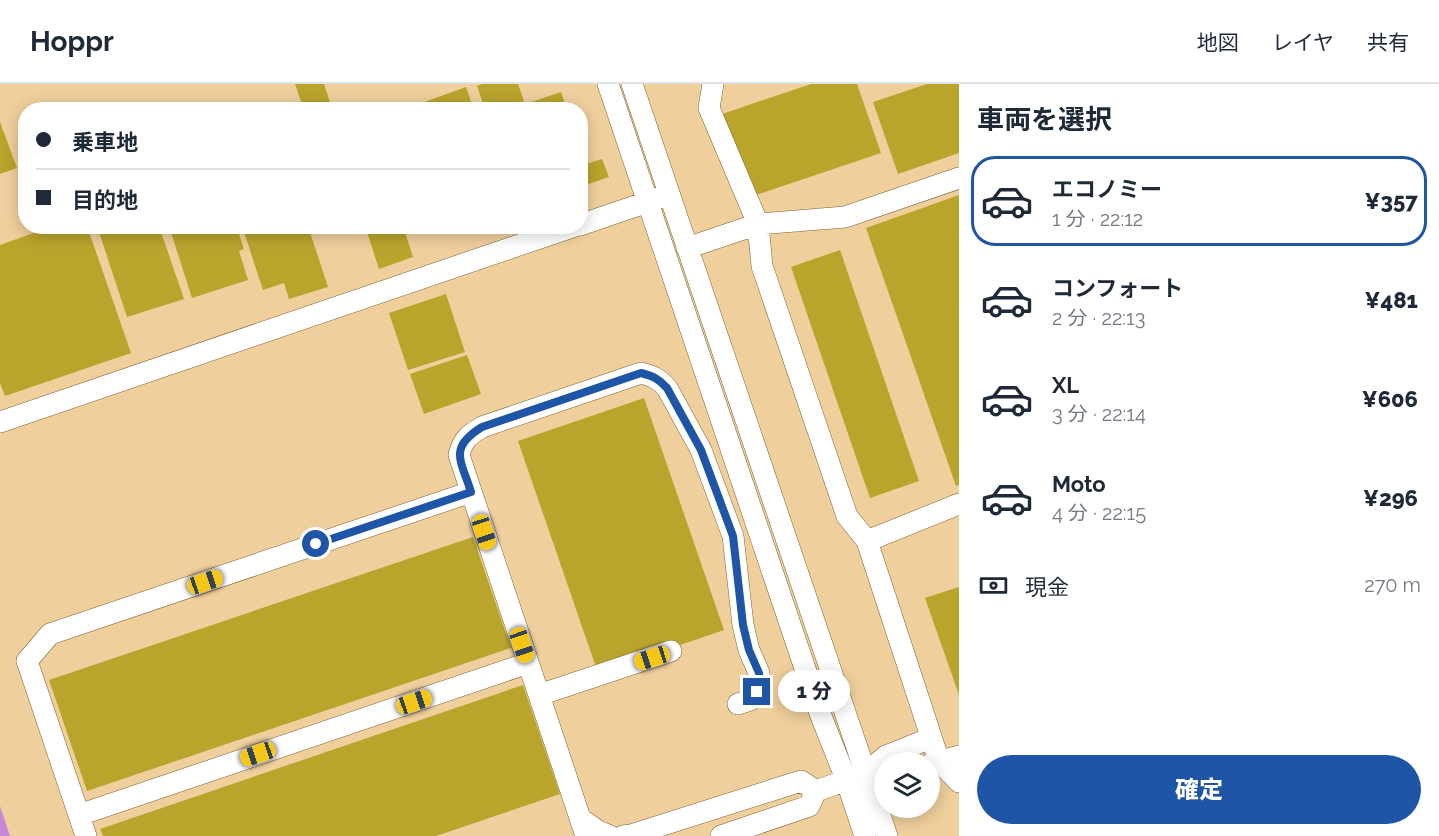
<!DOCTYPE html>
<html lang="ja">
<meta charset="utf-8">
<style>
:root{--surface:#fff;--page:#f6f6f7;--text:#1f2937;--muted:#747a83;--line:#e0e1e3;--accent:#1e55a7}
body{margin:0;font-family:Raleway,"Noto Sans JP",sans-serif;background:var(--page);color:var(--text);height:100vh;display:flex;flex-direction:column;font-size:22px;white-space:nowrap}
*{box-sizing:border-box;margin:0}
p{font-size:20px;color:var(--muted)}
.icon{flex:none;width:33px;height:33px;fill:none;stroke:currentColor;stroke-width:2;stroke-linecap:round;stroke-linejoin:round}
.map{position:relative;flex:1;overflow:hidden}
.details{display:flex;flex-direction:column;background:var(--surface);width:480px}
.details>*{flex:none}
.hud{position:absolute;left:18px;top:18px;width:570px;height:132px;border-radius:24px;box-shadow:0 3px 15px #0003;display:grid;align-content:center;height:132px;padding:0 18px;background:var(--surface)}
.buttons{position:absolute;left:874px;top:668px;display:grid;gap:12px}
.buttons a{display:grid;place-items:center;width:66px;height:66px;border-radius:50%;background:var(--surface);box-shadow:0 3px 15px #0003;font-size:30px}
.end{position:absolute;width:27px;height:27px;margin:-14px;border:8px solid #1e55a7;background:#fff;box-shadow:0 0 0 3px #fff}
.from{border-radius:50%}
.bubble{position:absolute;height:42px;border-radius:21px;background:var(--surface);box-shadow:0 3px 15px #0003;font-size:20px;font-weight:800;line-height:42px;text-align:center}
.car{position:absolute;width:18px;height:36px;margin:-18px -9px;border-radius:8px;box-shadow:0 0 4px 2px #0007;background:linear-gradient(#f5c518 24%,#345 0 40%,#f5c518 0 76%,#345 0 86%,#f5c518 0)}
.hud b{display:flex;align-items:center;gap:21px;height:57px;font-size:22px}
.hud b+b{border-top:2px solid var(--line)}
.hud i{width:15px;height:15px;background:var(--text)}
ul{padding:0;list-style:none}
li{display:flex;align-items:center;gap:18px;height:90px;margin:0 12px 9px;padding:0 6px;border:3px solid transparent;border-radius:24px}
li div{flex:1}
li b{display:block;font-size:22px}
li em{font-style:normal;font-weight:800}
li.on{border-color:var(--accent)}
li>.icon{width:54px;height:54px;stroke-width:1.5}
h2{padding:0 18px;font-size:27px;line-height:72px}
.pay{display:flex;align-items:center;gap:15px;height:66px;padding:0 18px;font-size:22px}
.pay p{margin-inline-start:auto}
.cta{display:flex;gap:12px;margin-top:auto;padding:12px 18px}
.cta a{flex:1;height:69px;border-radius:36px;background:var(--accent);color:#fff;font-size:24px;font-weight:800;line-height:69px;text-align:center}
header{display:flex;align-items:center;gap:36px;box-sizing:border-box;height:84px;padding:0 30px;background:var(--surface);border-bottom:2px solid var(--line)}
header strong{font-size:28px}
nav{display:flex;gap:33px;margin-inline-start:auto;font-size:21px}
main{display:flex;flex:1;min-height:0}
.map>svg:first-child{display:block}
</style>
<header>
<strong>Hoppr</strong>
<nav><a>地図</a><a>レイヤ</a><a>共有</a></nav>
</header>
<main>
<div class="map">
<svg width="959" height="752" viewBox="0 0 959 752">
<rect width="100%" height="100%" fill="#efcf9c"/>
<path fill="#c888da" d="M0 722 10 752H0Z"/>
<path fill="#b9a42c" d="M295 0H324L332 24 327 26H304Z
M482 0H518L525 20 561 8 567 26H485L477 2Z
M811 0H857L881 69 750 113 722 30Z
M927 0H959V69L898 90 873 18Z
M466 3 474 26H405V25Z
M0 38 17 84 0 90Z
M602 75 609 93 580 103V82Z
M959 111V401L956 402 866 144Z
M53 142H87L131 269 5 312 0 299V161Z
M97 142H159L184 215 127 233Z
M169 142H226L228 147 237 144 244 165 239 167 248 196 192 214Z
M242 142H308L328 203 289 215 284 199 263 206Z
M365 142H403L413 173 379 185Z
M840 166 919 397 870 414 791 183Z
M446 210 465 268 408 286 389 229Z
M467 271 481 310 424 330 410 290Z
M644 314 724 546 598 589 518 357Z
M473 453 511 564 87 707 49 596Z
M959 503V611L925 514Z
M523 601 560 710 436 752H103L100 745Z"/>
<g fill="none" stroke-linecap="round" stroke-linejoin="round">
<defs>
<path id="minor" d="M608 0 821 632 846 695 865 752
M632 0 887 752
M713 0 709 24 758 140 845 133 959 94
M580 141 659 114
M687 164 758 140 762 182 847 432 867 457
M0 338 575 142
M959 420 867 457 939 677 959 698
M539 611 671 567
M930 680 959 672
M79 731 528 579
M581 735 598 747 610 752
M86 752 27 577 50 550 471 408
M586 752 459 371C463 355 469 351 482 343L641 289C653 292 659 295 667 304L701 366 733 452 743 541 749 566 759 589 760 598 757 608 750 616 738 620
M623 752 631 751 801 697 816 707
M721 752 809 722 816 707 866 689 886 672 931 654"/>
</defs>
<use href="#minor" stroke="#7e6232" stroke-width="22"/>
<use href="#minor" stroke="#fff" stroke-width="21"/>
</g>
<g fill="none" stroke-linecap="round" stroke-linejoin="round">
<path stroke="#1e55a7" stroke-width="8" d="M316 460 471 408C461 376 448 364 482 343L641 289C653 292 659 295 667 304L701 366 733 452 743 541 749 566 759 589 760 598 757 608"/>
</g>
</svg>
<div class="buttons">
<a><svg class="icon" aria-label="layers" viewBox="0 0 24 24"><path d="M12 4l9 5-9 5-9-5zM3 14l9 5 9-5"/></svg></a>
</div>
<i class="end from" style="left:316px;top:460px"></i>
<i class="end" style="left:757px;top:608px"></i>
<div class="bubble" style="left:778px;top:586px;width:72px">1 分</div>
<i class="car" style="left:484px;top:448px;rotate:162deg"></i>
<i class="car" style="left:205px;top:498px;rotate:71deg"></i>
<i class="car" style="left:522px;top:561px;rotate:161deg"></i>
<i class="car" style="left:652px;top:574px;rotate:252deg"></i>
<i class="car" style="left:414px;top:618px;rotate:71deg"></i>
<i class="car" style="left:258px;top:670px;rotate:251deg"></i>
<div class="hud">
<b><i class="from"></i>乗車地</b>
<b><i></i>目的地</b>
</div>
</div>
<section class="details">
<h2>車両を選択</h2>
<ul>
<li class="on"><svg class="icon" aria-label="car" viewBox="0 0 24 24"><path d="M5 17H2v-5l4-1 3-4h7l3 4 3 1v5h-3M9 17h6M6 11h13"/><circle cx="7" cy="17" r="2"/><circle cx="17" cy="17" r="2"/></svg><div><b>エコノミー</b><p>1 分 · 22:12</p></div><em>¥357</em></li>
<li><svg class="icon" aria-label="car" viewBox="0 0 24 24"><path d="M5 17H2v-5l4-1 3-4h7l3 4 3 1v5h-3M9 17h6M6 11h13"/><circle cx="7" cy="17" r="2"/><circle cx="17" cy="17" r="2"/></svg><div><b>コンフォート</b><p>2 分 · 22:13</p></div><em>¥481</em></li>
<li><svg class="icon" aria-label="car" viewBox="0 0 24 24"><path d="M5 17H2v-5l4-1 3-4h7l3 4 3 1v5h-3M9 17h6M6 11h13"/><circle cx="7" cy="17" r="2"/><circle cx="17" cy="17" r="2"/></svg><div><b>XL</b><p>3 分 · 22:14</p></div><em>¥606</em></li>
<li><svg class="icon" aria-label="car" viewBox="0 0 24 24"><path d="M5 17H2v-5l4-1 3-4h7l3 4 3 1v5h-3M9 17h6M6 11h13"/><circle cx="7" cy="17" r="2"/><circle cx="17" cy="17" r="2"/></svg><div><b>Moto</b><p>4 分 · 22:15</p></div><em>¥296</em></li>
</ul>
<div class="pay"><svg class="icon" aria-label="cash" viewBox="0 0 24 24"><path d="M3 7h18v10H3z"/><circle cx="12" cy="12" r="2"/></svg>現金<p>270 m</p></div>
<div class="cta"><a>確定</a></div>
</section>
</main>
